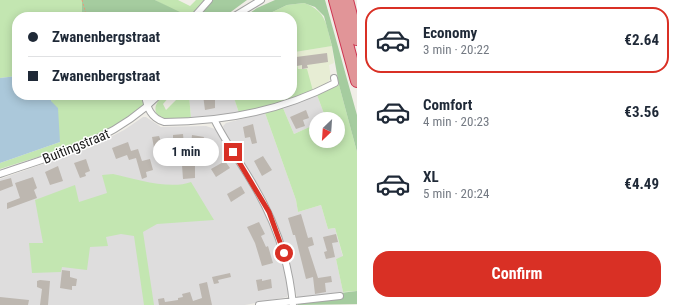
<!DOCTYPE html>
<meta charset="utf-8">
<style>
:root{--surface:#fff;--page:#f2f2f3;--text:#1f2937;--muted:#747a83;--line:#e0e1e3;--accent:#d93025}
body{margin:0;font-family:"Roboto Condensed",sans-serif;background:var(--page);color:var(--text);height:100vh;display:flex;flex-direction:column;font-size:15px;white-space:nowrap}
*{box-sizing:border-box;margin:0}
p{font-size:13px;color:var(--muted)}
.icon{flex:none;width:22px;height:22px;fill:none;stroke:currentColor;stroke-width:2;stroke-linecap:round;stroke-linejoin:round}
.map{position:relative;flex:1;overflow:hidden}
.panel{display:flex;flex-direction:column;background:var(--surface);width:320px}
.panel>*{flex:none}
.hud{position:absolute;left:12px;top:12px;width:285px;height:88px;border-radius:16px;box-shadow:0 2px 10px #0003;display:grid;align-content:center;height:88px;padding:0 16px;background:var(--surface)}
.needle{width:26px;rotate:205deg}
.buttons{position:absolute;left:309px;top:112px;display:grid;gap:8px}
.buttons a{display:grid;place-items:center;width:36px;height:36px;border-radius:50%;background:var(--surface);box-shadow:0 2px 10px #0003;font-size:20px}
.end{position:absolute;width:18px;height:18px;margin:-9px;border:5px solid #d93025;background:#fff;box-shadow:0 0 0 2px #fff}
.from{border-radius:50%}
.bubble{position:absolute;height:28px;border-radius:14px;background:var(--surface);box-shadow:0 2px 10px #0003;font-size:13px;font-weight:700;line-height:28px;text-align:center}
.hud b{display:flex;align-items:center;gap:14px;height:38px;font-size:15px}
.hud b+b{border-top:1px solid var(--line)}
.hud i{width:10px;height:10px;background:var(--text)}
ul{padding:7px 0 0;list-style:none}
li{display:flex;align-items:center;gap:12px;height:66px;margin:0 8px 6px;padding:0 8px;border:2px solid transparent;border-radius:16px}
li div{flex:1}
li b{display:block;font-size:15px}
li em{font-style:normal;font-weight:700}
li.on{border-color:var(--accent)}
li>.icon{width:36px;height:36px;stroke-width:1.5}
.button{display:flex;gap:8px;margin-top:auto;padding:8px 16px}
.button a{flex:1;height:46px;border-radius:16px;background:var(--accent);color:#fff;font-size:16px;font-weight:700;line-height:46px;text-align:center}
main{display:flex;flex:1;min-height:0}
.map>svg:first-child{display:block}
</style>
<main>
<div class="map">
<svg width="357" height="305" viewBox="0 0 357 305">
<rect width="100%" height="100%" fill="#f0eee7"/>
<path fill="#dedddd" d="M189 95H233L239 113 214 117 191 118Z
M317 95 326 119H316V124L294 134 283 108Z
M265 113 296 200 298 212 321 205 328 229 335 228 343 257 336 259 343 292 297 298 286 248 267 200 224 130 223 126 226 123Z
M143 117H146L161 127 206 126 215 129 260 201 274 233 284 263 289 291 287 297 245 305H0V179L89 148 124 130Z"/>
<path fill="#e7edd4" d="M332 46 334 63 329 65 331 78 325 85 313 91 298 69 295 52Z"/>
<path fill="#c3e6b1" d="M0 0H82V17H17V76L0 78Z
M155 0H178L190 6 196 0H203L204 2 190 17H181L183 15Z
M304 3C327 11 326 25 332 46L295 52 298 69H307L313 91 277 104 239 113 233 95H292V17H262L287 5Z
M339 85 357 152V291L343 292 336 259 343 256 335 228 328 229 321 205 298 212 296 200 265 113 283 108 294 134 316 124V141H338V119H326L317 95Z
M52 95H153C113 138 54 151 0 169V163L60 142 51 101Z
M164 95H171L163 104 166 110 176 100 189 95 191 118 165 119 157 116C153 106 157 102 164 95Z
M113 174C135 179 170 190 191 182L214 220 157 224 143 232 154 305H144L134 236 121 234 106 237 108 246 90 247 87 270 62 267 61 272 32 273 29 243H43L35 200 75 185 79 202 107 193 102 175Z"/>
<path fill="#a5cc9f" d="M82 0H155L184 14 181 17H82Z
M203 0H247L224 17H197L207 6Z
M275 0H325L357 115V152L339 85 332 46 324 16 315 7 304 3 287 5 262 17H244L257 8Z
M357 291V304L298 305 297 298Z"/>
<path fill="#abc8da" d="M17 76V95H52L51 101 58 108 60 142 0 163V78Z"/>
<path fill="#bdb7b0" d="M327 53 328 62 307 65 308 68 302 69V65L297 66 296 57Z
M203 95H210V100L215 99V108L205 110Z
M306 110 309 118 303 120 305 126 296 129 290 117Z
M253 124 257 143 252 144 250 137 245 138 243 127Z
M183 134 184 145H173V135Z
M192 135 204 137 202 146 191 145Z
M159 136 163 147 166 146 167 151 155 153 152 137Z
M128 142 131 151 138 149 142 161 150 159 153 170 146 172 147 177 142 179 136 158 129 160 127 155 116 159 112 148Z
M190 154H198V159H195V178L183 179 182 165H187L188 161 191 160Z
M263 156 272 170 262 176 254 161Z
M86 159 90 171 85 173 86 176 80 178 74 163Z
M225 161 230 168 216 177 211 169Z
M58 166 63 181 50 185 45 172Z
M33 177 37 188 34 190 37 198 7 209V203L20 198 15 183Z
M11 178 13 186 0 191V181Z
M241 186 245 193 231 202 227 194Z
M301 214 308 238 312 237 314 245 308 247 318 278 331 276 332 282 325 283 326 292 315 294 313 277 306 279 295 235H293L288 218Z
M259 222 265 234 261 236 266 247 268 246 273 263 262 266 255 243 247 227Z
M336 234 338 242 332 243 335 257 326 259 324 252 327 251 323 237Z
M62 270 70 271V277L77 279 76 286H72V290L60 288Z
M230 273 231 277 218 280 219 283 214 284 212 277Z
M262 279V281L271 279 272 288 258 291 256 280Z
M40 280 50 281 48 305H40L42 289 37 287V281Z
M207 282 212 305H159L158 299 164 298 165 302 178 300V298L183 297 182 294 190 292 193 301 202 298 199 284Z
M0 297 29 300 28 305H0Z"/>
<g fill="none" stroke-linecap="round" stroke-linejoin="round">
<defs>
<path id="street" d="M194 17 209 0
M233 17 261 0
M145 95C147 108 151 118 164 122 224 122 281 111 335 83L334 78
M215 121C226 143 241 163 253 184 276 222 289 261 293 305
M0 174C60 153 112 142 159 95
M259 305 340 296"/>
<path id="highway" d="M335 0 357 81
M347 0 357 39"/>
</defs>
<use href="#street" stroke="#a4a4a4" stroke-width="8"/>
<use href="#highway" stroke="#ce3451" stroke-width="14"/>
<path stroke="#ef9779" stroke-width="1" stroke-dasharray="2 2" stroke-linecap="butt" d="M82 0 87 17"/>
<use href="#street" stroke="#fff" stroke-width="6"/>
<use href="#highway" stroke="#e19598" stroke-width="12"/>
</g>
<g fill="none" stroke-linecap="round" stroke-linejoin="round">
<path stroke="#d93025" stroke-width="5" d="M233 152 269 212 284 253"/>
</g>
<g text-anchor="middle" stroke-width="3" stroke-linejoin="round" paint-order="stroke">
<g font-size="14" fill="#202020" stroke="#fff">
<text transform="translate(76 146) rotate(-22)" y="5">Buitingstraat</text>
</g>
</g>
</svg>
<div class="buttons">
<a><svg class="needle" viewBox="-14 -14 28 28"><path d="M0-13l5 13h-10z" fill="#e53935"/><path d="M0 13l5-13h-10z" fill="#747a83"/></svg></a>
</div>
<i class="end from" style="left:284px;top:253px"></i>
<i class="end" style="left:233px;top:152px"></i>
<div class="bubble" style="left:153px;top:138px;width:66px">1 min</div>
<div class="hud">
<b><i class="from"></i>Zwanenbergstraat</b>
<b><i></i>Zwanenbergstraat</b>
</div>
</div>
<section class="panel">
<ul>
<li class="on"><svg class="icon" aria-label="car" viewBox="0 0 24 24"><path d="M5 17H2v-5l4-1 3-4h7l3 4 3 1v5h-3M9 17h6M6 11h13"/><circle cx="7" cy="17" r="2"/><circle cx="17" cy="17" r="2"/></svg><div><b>Economy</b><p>3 min · 20:22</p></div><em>€2.64</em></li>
<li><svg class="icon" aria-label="car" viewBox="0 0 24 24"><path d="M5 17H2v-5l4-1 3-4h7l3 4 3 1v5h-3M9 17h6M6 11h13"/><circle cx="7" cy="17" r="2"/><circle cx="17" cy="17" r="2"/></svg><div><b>Comfort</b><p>4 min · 20:23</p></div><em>€3.56</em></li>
<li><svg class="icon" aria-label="car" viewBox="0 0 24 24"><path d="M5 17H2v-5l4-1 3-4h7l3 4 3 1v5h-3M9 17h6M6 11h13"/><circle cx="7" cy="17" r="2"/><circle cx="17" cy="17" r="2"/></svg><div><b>XL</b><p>5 min · 20:24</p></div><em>€4.49</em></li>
</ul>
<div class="button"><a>Confirm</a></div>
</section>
</main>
